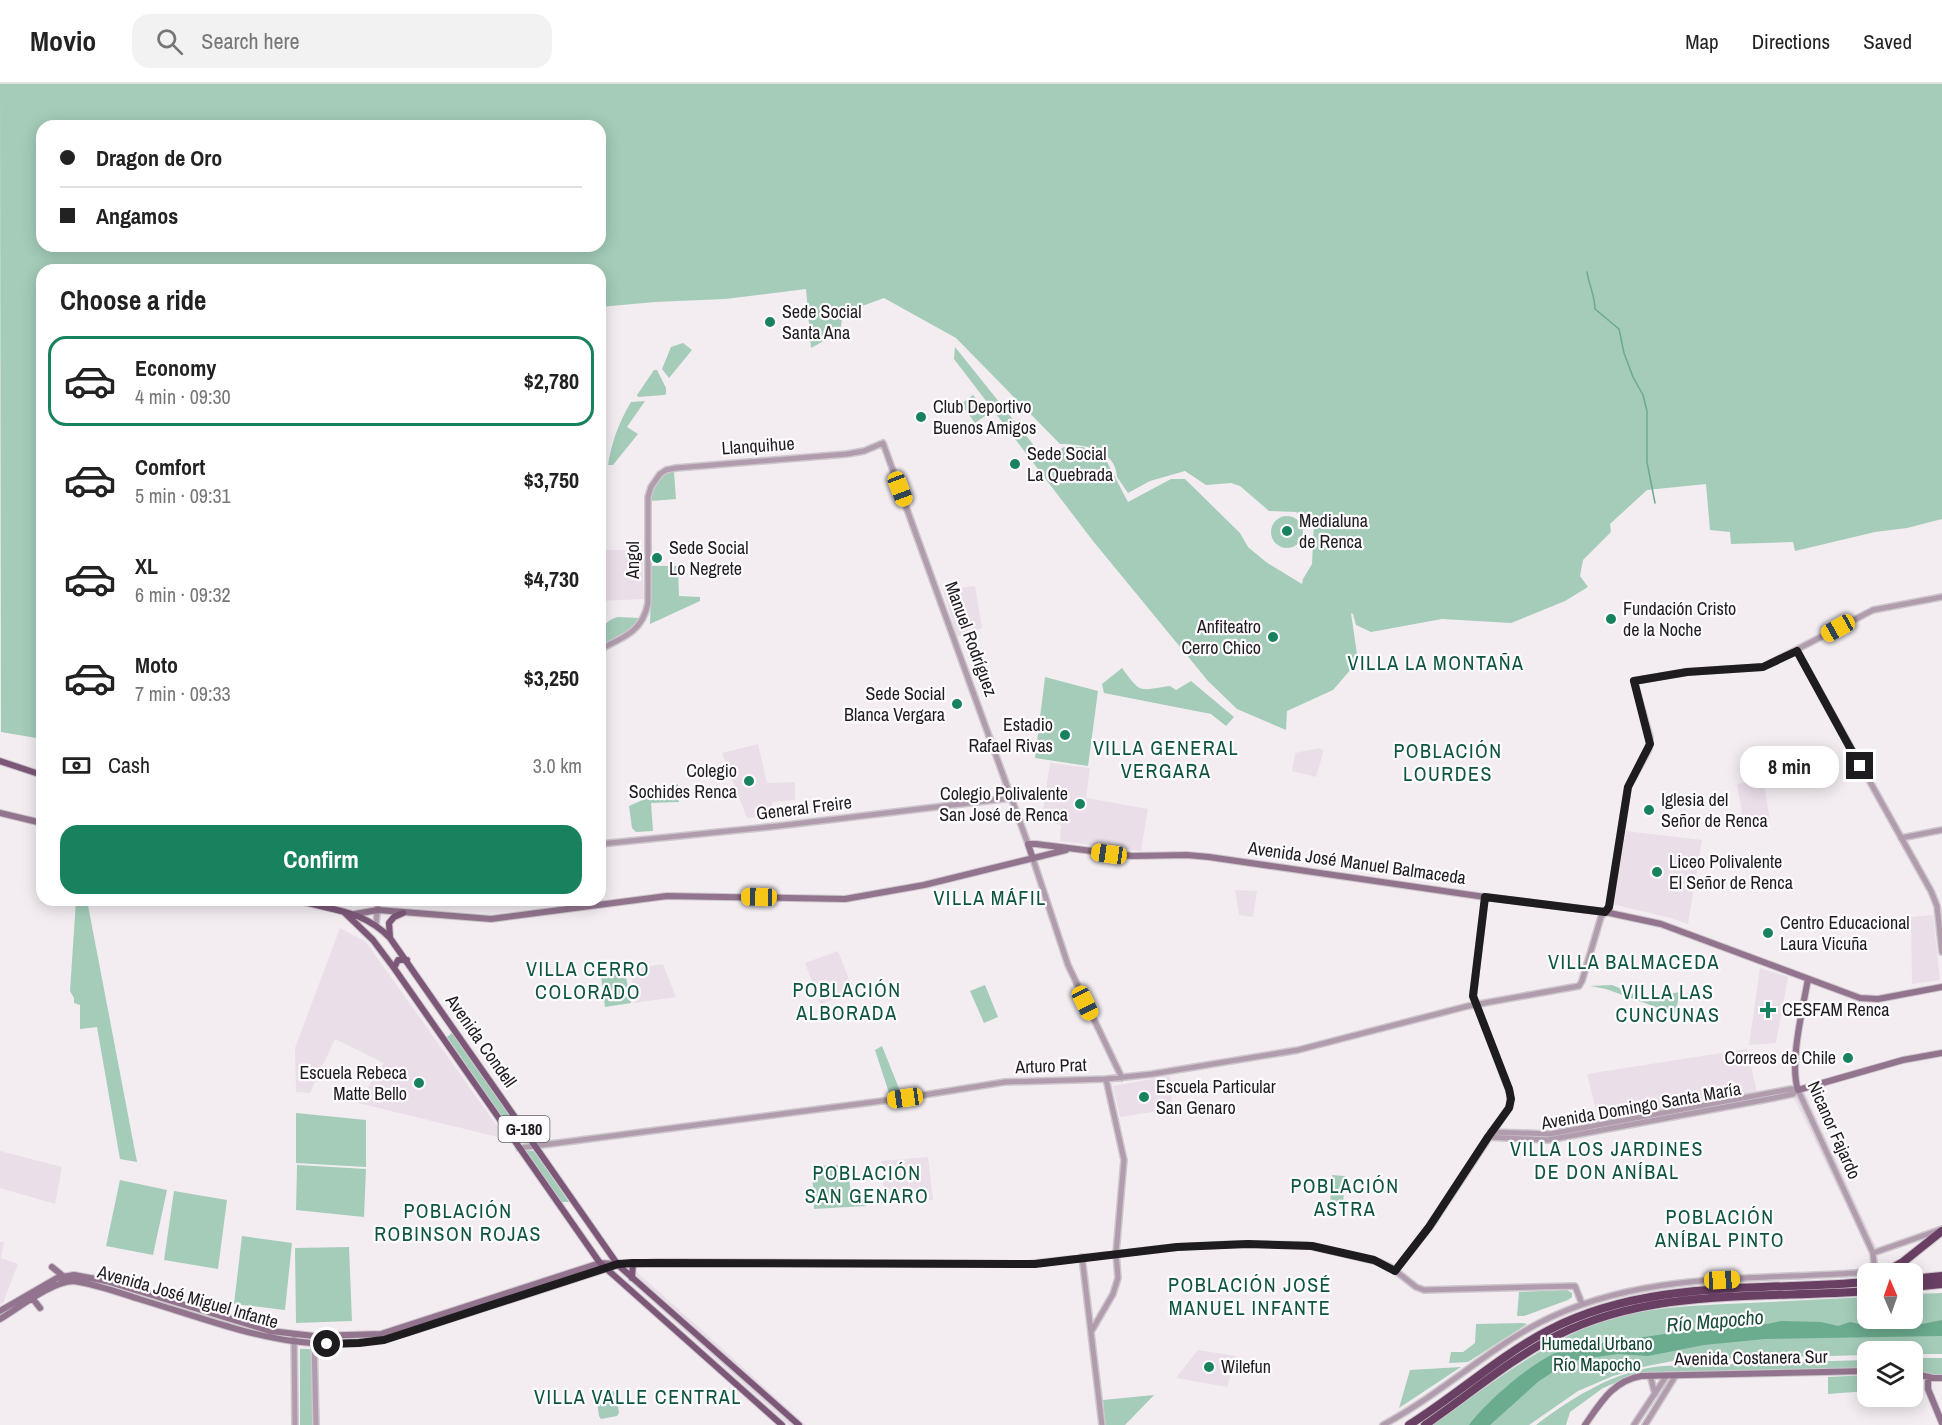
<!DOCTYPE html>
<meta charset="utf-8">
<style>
:root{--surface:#fff;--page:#f2f2f2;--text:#222;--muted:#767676;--line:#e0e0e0;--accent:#18825e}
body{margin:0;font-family:"Archivo Narrow",sans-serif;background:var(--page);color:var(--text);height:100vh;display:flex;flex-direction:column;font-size:22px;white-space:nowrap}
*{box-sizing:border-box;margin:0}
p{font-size:20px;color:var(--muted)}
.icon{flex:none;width:33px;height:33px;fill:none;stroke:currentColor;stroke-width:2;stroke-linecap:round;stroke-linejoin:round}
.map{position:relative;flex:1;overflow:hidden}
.details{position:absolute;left:36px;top:180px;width:570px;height:642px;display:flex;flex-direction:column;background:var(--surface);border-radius:18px;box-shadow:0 3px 15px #0003}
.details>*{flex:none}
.banner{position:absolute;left:36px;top:36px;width:570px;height:132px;border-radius:18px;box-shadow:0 3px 15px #0003;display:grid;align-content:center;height:132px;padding:0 24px;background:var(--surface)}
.needle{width:39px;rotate:358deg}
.tools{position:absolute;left:1857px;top:1179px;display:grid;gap:12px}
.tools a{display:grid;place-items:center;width:66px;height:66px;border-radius:12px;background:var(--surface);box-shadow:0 3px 15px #0003;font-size:30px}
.end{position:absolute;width:27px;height:27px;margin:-14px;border:8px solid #1e1c1e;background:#fff;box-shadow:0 0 0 3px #fff}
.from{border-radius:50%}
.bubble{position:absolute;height:42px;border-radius:18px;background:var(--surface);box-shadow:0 3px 15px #0003;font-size:20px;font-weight:800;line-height:42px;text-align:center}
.car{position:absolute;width:18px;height:36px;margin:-18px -9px;border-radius:8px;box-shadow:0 0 4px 2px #0007;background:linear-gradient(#f5c518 24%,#345 0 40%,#f5c518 0 76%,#345 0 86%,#f5c518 0)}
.banner b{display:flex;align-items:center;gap:21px;height:57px;font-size:22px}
.banner b+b{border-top:2px solid var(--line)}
.banner i{width:15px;height:15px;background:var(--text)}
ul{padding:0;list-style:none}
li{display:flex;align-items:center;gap:18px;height:90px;margin:0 12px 9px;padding:0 12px;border:3px solid transparent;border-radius:18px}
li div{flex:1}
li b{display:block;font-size:22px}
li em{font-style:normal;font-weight:800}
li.active{border-color:var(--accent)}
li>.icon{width:54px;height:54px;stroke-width:1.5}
h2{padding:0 24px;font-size:27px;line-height:72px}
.pay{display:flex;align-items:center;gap:15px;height:66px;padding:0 24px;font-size:22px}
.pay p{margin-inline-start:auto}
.primary-button{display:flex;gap:12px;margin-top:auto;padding:12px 24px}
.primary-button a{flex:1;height:69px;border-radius:18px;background:var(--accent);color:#fff;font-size:24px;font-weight:800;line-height:69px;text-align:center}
header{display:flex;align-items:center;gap:36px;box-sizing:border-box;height:84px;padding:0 30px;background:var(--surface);border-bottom:2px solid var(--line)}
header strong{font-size:28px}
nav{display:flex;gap:33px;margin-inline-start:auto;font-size:21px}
.search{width:420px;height:54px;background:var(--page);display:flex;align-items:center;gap:15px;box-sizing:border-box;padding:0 21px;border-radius:18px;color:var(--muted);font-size:22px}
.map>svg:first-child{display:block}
</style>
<header>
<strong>Movio</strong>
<div class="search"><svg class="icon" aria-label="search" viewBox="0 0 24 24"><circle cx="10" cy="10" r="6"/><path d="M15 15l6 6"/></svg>Search here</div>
<nav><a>Map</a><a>Directions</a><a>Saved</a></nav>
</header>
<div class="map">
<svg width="1942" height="1341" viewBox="0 0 1942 1341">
<rect width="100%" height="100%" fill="#f3edf2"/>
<path fill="#eadee8" d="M600 466H642L644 515 602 517 600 520Z
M975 502 982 544 957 553 943 506Z
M758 660 767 699 795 698V716L772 718 774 732 747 734 722 669Z
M1319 664 1324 666 1316 693 1292 687 1295 669Z
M1050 679 1090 684 1086 714 1148 725 1141 767 1060 757 1061 741 1052 739 1042 732Z
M1763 695 1770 736 1744 740 1737 700Z
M1626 747 1702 756 1688 840 1671 834 1612 820Z
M1235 806 1257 807 1253 833 1239 831Z
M1933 831 1940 896 1912 900 1911 833Z
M340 844 366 858 502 1049 498 1053 358 1019 384 979 335 955 310 1009 296 1008 295 964Z
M838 867 854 908 820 920 805 879Z
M663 880 676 913 635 919 631 885Z
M1760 884 1788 893 1776 959 1749 961Z
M1747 965 1757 1008 1599 1038 1587 990Z
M1170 992 1172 1025 1120 1033 1113 1002Z
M1791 1008 1805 1009 1877 1165 1869 1168Z
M0 1067 62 1083 55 1120 0 1104Z
M928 1073 933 1116 885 1118 881 1077Z
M0 1158H4L1 1174 18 1180 3 1219 0 1220Z
M631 1183 704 1248 806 1341H789L616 1185Z
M1198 1266 1236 1272 1227 1303 1176 1294Z"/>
<path fill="#a4ccb9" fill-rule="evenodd" d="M0 0H1942V435L1907 444 1875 448 1795 467 1793 458 1731 460 1730 448 1710 446 1706 400 1647 406 1610 440 1611 448 1583 476 1580 492 1588 503 1565 517 1511 539 1442 535 1371 548 1356 541 1353 530 1351 529 1358 577 1333 606 1287 627 1286 646 1237 625 1208 597 1093 457 954 275 955 263 1044 374 1064 363H1083L1105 374 1128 418 1171 395H1185L1240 449 1248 463 1266 478 1302 500 1303 495 1312 480 1314 438 1296 428 1269 427 1240 402 1231 399 1206 401 1185 387 1150 397 1128 409 1117 393C1116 365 1082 360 1060 360L956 254 884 214 843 229 840 248 811 264 806 205 725 215 655 218 600 223V186H42V655L1 648ZM42 42H600V162H42Z
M683 259 692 266 669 294 662 285 671 263Z
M654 286H657L666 304V310L664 311 638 313 637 311Z
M973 311 988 330 975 339 961 320Z
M645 317 627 343 638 350 613 381H608C612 357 619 338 631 318Z
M667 388H674L676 415 651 417C652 405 656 394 667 388Z
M1271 448a16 16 0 1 1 32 0a16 16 0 1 1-32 0Z
M652 482H678L679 512 700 513V517L650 540Z
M618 533 639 534 629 548 600 561C600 546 603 537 618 533Z
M1122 584C1142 611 1138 606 1170 602L1176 606 1191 597 1234 633 1226 642 1211 630 1104 609 1102 600Z
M1045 593 1098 607 1088 682 1035 674Z
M678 700 679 718 651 719 653 747 636 748 632 744 629 722Z
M76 816H87L137 1078 120 1075 97 943 80 945V921L74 919V914L70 907Z
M625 888 631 919 605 923 601 892Z
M985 901 998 933 984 939 970 907Z
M1612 901 1644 914 1680 908 1675 930 1606 905 1590 902Z
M453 948 529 1058H519L447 953Z
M882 962 900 1007 889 1009 875 966Z
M296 1029 366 1036V1083L296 1079Z
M526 1067H534L569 1118H561Z
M297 1081 366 1085 364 1133 296 1126Z
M847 1081 851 1109H865L866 1122 814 1125 812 1082Z
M1332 1091 1345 1092 1343 1122 1330 1121Z
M120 1096 167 1106 153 1171 106 1162Z
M174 1107 227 1116 218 1185 164 1176Z
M242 1152 292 1159 285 1226 234 1220Z
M349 1163 352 1237 296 1239 295 1164Z
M1567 1206 1572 1209V1213L1568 1216 1524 1232H1517L1519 1208Z
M1942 1209V1270H1913L1912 1268H1868L1867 1271 1678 1276 1647 1282 1613 1292 1578 1307 1529 1341H1432C1478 1309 1523 1274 1574 1249 1628 1222 1690 1222 1749 1219 1788 1217 1828 1215 1867 1213L1868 1234H1912L1913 1210Z
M1523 1239 1527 1240 1468 1278 1449 1279 1451 1268H1463L1475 1259 1476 1240Z
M300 1265H312L314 1341H300Z
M1912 1274H1942V1292L1913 1286Z
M1867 1276V1285L1631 1292 1603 1304 1570 1328 1566 1341H1536C1573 1313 1616 1286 1663 1282Z
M1461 1283 1399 1324 1410 1286Z
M1867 1291V1307L1828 1310V1293Z
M616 1307 619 1329 617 1332 601 1335 599 1332 596 1310Z
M1154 1311 1125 1341H1105L1103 1316Z"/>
<path fill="#6bab8e" d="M1942 1236V1252L1765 1255 1704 1261 1648 1272 1618 1270 1582 1275 1567 1279 1539 1297 1490 1341H1469C1488 1316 1538 1272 1568 1264L1727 1241 1767 1240 1781 1237 1821 1238 1838 1242 1850 1238 1873 1243 1894 1239 1917 1241Z"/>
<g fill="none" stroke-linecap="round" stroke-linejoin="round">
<path stroke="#6bab8e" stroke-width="1.5" d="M1587 188C1589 201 1595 212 1595 225L1619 245 1624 269 1633 293 1643 311 1647 327V378L1655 419"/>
<defs>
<path id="tertiary" d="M600 565C623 554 643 547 648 519V413L651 403 660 390 666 386 676 384 847 370 864 367 883 359 1028 760
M1797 567 1931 807 1937 822 1942 868
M1901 754 1942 746
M600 760 778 742 1011 714
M1033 775 1068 881 1122 994
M376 842 378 816
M1491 1048 1550 1050 1791 1005 1798 1006
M1488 1053 1548 1056 1774 1014 1793 1010 1798 1006
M519 1064 905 1014 1005 998 1106 995 1152 990 1298 966 1468 922 1579 902 1582 897 1601 833 1609 823 1628 703 1649 665 1650 653 1634 597 1687 588 1763 583 1873 526 1942 513
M1873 1169 1942 1145
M1082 1173 1102 1341
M618 1181 658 1178 1028 1180 1177 1163 1237 1160 1306 1161 1379 1178 1392 1184 1416 1203 1424 1206 1575 1202 1582 1220
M1395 1187 1432 1140 1510 1022V1009L1473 912 1485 813
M1091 1248 1113 1210 1118 1194 1116 1169 1124 1076 1106 995
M294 1251 295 1341
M314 1256 316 1341
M1650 1291 1655 1310
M1383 1341C1438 1312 1484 1268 1539 1239 1637 1188 1749 1196 1856 1189L1870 1185 1874 1179 1873 1169 1798 1006
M1634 1341 1667 1291
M1645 1341 1676 1291"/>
<path id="secondary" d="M0 729 42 739
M1033 775 1028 760H1036L1132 772 1187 771 1209 773 1485 813 1605 828 1661 840 1860 914 1878 915 1942 903
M355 830 378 826 491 835 667 812 845 815 924 801 1066 766
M1808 895C1803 924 1789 979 1798 1006L1903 976 1942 969
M52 1183 63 1192
M33 1215 40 1224
M0 1227 57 1194 74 1191 106 1197 270 1247 314 1252 381 1250 600 1179 614 1180
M0 1235C20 1223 51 1198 73 1197 96 1200 117 1208 139 1215 233 1243 311 1279 410 1248L618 1181
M1912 1289 1933 1294H1942
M1928 1293V1305L1942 1339
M1585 1341C1601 1318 1613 1297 1641 1292L1868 1287"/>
<path id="primary" d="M0 677 42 691
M296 816C332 827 362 825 390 854L618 1181 799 1341
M344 828 373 856 394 884 600 1179 782 1341
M390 853 389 839 394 833 403 829
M394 884 398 876H407
M632 1194 633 1179"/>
<path id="motorway" d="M1882 1190 1903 1178 1942 1147
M1912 1195 1942 1192
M1912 1203 1942 1200
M1409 1341C1457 1311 1499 1272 1549 1246 1647 1195 1760 1207 1868 1198
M1425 1341C1469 1311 1510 1275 1558 1251 1654 1203 1764 1215 1868 1207"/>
</defs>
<use href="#tertiary" stroke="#cdc7cc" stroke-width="8"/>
<use href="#secondary" stroke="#cdc7cc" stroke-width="8"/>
<use href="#primary" stroke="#cdc7cc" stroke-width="8"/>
<use href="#motorway" stroke="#cdc7cc" stroke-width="10"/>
<use href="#tertiary" stroke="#b19cae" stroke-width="5"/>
<use href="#secondary" stroke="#93748f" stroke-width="6"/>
<use href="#primary" stroke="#7c5778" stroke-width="6"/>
<use href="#motorway" stroke="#693f64" stroke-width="8"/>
</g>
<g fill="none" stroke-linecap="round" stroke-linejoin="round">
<path stroke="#1e1c1e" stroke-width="8" d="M327 1260 359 1259 384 1256 618 1180 633 1179 1035 1180 1177 1163 1248 1160 1312 1162 1374 1176 1395 1187 1429 1143 1488 1053 1509 1024 1511 1015 1509 1005 1473 912 1485 813 1605 828 1609 823 1628 703 1650 660 1634 597 1687 588 1763 583 1797 567 1860 682"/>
</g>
<g fill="#18825e" stroke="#fefbfe" stroke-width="2">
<circle cx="770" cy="238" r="6"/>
<circle cx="921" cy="333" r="6"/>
<circle cx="1015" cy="380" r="6"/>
<circle cx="1287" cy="447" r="6"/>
<circle cx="657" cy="474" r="6"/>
<circle cx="1611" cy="535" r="6"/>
<circle cx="1273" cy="553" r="6"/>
<circle cx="957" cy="620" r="6"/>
<circle cx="1065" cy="651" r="6"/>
<circle cx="749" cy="697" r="6"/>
<circle cx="1080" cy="720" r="6"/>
<circle cx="1649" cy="726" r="6"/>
<circle cx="1657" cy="788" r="6"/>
<circle cx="1768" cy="849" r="6"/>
<path d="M1765 917h6v6h6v6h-6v6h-6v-6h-6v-6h6z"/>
<circle cx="1848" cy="974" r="6"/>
<circle cx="419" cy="999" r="6"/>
<circle cx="1144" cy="1013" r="6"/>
<circle cx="1209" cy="1283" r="6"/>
</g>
<g text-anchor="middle" stroke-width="4.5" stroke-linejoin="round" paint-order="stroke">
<rect fill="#fefbfe" stroke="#615f61" stroke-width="1.5" x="498.5" y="1032" width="51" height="26" rx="4.5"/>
<g font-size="16" font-weight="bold" fill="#1e1c1e">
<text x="524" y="1051">G-180</text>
</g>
<g font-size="18" fill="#1e1c1e" stroke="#fefbfe" text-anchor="start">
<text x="782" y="234">Sede Social<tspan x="782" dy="21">Santa Ana</tspan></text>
<text x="933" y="329">Club Deportivo<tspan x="933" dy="21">Buenos Amigos</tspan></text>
<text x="1027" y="376">Sede Social<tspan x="1027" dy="21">La Quebrada</tspan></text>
<text x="1299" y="443">Medialuna<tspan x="1299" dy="21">de Renca</tspan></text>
<text x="669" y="470">Sede Social<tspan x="669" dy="21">Lo Negrete</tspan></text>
<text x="1623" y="531">Fundación Cristo<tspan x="1623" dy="21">de la Noche</tspan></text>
<text x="1261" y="549" text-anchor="end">Anfiteatro<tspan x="1261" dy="21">Cerro Chico</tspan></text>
<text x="945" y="616" text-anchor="end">Sede Social<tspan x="945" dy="21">Blanca Vergara</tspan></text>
<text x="1053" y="647" text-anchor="end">Estadio<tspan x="1053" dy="21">Rafael Rivas</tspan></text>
<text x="737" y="693" text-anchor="end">Colegio<tspan x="737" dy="21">Sochides Renca</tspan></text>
<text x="1068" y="716" text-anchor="end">Colegio Polivalente<tspan x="1068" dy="21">San José de Renca</tspan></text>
<text x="1661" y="722">Iglesia del<tspan x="1661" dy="21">Señor de Renca</tspan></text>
<text x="1669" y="784">Liceo Polivalente<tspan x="1669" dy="21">El Señor de Renca</tspan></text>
<text x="1780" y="845">Centro Educacional<tspan x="1780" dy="21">Laura Vicuña</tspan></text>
<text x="1782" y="932">CESFAM Renca</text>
<text x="1836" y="980" text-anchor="end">Correos de Chile</text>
<text x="407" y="995" text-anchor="end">Escuela Rebeca<tspan x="407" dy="21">Matte Bello</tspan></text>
<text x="1156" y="1009">Escuela Particular<tspan x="1156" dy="21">San Genaro</tspan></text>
<text x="1221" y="1289">Wilefun</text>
</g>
<g font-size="18" fill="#1e1c1e" stroke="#fefbfe">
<text transform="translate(758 362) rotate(-4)" y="6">Llanquihue</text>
<text transform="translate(633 476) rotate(-90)" y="6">Angol</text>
<text transform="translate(971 555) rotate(70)" y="6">Manuel Rodríguez</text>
<text transform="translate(804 724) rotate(-7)" y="6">General Freire</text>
<text transform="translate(1357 779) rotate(8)" y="6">Avenida José Manuel Balmaceda</text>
<text transform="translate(481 957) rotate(55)" y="6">Avenida Condell</text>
<text transform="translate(1051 982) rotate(-2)" y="6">Arturo Prat</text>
<text transform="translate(1641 1022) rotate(-10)" y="6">Avenida Domingo Santa María</text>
<text transform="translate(1834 1046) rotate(66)" y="6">Nicanor Fajardo</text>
<text transform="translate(188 1213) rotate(16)" y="6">Avenida José Miguel Infante</text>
<text transform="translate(1751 1274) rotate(-1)" y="6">Avenida Costanera Sur</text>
</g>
<g font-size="18" fill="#0e4430" stroke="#fefbfe">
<text x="1597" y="1266">Humedal Urbano<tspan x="1597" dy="21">Río Mapocho</tspan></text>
</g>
<g font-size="20" letter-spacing="1.5" fill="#0d553c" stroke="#fefbfe">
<text x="1436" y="586">VILLA LA MONTAÑA</text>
<text x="1166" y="671">VILLA GENERAL<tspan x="1166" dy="23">VERGARA</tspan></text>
<text x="1448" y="674">POBLACIÓN<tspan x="1448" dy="23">LOURDES</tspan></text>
<text x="990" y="821">VILLA MÁFIL</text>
<text x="1634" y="885">VILLA BALMACEDA</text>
<text x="588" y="892">VILLA CERRO<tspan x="588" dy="23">COLORADO</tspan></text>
<text x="847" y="913">POBLACIÓN<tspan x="847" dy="23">ALBORADA</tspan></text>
<text x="1668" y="915">VILLA LAS<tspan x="1668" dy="23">CUNCUNAS</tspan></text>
<text x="1607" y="1072">VILLA LOS JARDINES<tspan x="1607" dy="23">DE DON ANÍBAL</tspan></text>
<text x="867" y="1096">POBLACIÓN<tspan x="867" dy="23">SAN GENARO</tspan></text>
<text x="1345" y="1109">POBLACIÓN<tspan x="1345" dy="23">ASTRA</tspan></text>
<text x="458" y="1134">POBLACIÓN<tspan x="458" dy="23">ROBINSON ROJAS</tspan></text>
<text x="1720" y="1140">POBLACIÓN<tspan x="1720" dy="23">ANÍBAL PINTO</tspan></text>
<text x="1250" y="1208">POBLACIÓN JOSÉ<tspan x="1250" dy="23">MANUEL INFANTE</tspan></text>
<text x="638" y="1320">VILLA VALLE CENTRAL</text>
</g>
<g font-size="20" font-style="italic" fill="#184d38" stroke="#fefbfe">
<text transform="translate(1715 1237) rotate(-5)" y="7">Río Mapocho</text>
</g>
</g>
</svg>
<div class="tools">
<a><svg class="needle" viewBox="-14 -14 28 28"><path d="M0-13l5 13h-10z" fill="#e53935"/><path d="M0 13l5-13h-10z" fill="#767676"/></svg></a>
<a><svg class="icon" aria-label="layers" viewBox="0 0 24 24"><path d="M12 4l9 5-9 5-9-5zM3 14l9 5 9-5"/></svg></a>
</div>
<i class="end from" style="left:327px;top:1260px"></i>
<i class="end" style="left:1860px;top:682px"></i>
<div class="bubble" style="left:1740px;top:662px;width:99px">8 min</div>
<i class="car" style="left:900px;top:405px;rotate:159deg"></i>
<i class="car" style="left:1838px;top:544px;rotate:241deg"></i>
<i class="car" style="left:1109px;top:770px;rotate:278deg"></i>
<i class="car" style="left:759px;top:813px;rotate:271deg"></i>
<i class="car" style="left:1085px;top:919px;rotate:154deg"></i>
<i class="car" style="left:905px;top:1014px;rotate:262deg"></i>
<i class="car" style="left:1722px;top:1196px;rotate:87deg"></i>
<div class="banner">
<b><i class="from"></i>Dragon de Oro</b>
<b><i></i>Angamos</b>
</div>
<section class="details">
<h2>Choose a ride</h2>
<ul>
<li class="active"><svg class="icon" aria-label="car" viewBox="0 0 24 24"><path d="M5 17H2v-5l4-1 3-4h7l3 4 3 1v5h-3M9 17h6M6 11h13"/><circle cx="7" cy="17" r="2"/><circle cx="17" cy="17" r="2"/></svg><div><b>Economy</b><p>4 min · 09:30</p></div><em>$2,780</em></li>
<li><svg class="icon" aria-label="car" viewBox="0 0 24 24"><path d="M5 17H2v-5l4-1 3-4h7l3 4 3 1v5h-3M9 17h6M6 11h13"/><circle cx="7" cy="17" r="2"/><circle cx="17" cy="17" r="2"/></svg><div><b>Comfort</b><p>5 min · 09:31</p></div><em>$3,750</em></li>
<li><svg class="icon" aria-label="car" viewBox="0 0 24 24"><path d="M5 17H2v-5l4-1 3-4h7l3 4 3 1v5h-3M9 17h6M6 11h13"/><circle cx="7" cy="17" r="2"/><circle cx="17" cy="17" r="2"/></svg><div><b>XL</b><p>6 min · 09:32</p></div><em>$4,730</em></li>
<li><svg class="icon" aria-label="car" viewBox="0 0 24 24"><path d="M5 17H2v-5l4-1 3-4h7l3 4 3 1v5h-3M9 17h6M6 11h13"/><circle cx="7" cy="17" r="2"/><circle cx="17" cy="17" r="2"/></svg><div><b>Moto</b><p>7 min · 09:33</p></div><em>$3,250</em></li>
</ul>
<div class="pay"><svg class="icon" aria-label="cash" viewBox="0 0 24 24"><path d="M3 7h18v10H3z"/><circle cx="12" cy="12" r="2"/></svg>Cash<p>3.0 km</p></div>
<div class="primary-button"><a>Confirm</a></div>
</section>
</div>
